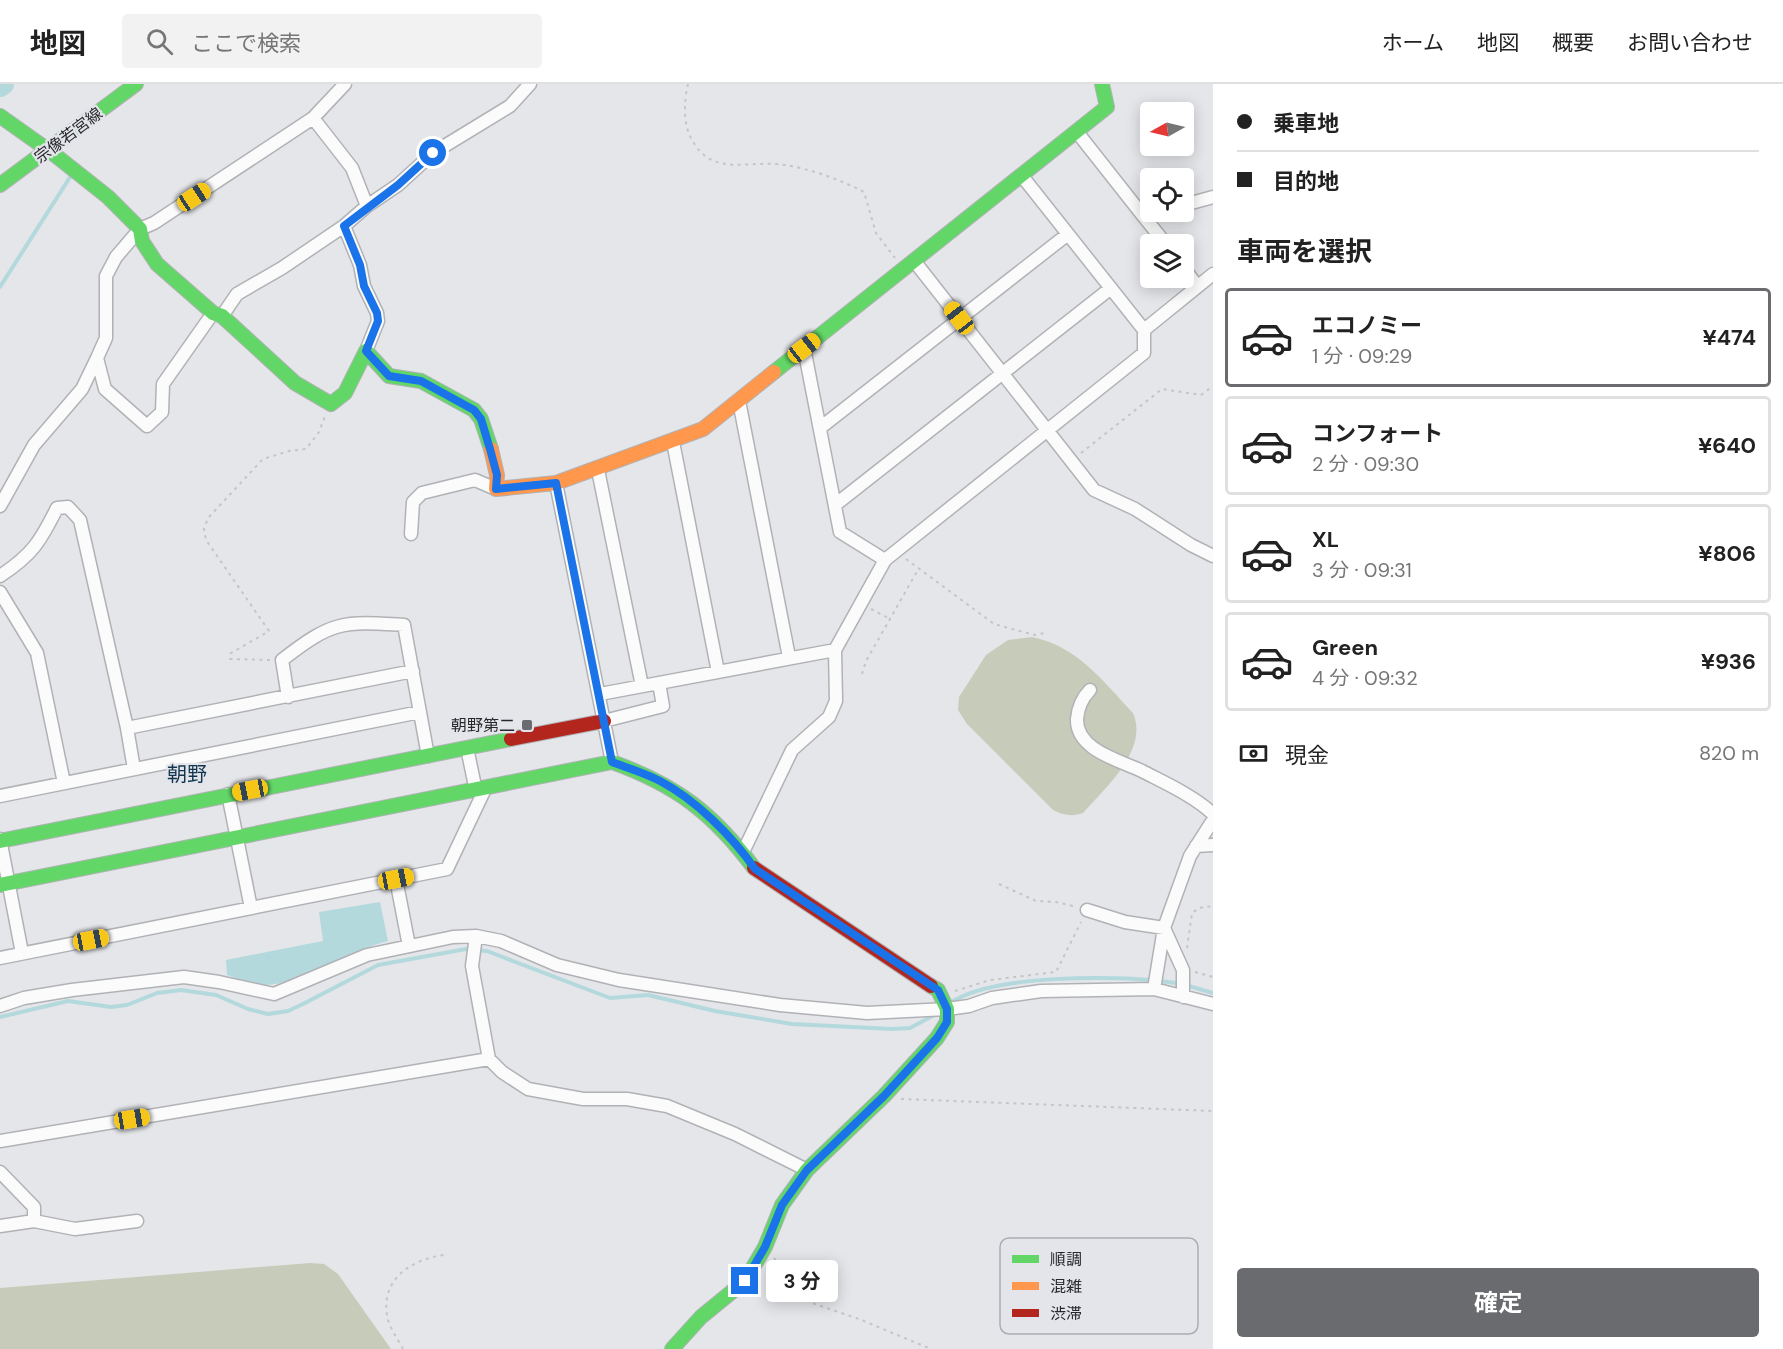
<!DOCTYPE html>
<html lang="ja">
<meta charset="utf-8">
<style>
:root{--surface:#fff;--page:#f2f2f2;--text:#222;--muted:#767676;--line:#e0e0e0;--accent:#6a6b6e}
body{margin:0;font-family:"DM Sans","Noto Sans JP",sans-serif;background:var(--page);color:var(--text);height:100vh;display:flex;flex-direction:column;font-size:22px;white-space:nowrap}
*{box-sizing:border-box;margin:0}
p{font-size:20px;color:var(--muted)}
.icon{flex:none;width:33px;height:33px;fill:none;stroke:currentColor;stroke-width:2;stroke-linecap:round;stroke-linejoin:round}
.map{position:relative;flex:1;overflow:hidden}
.drawer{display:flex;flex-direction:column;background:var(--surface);width:570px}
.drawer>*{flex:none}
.top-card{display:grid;align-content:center;height:132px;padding:0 24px;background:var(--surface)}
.needle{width:39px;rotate:262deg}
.tools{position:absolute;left:1140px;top:18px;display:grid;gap:12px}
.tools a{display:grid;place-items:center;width:54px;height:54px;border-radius:6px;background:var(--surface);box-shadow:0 3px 15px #0003;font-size:30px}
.end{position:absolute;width:27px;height:27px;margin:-14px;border:8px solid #1a73e8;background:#fff;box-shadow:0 0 0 3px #fff}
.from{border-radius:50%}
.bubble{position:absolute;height:42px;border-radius:6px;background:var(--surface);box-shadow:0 3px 15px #0003;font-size:20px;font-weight:700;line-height:42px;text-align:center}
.car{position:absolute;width:18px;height:36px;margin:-18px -9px;border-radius:8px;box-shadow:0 0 4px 2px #0007;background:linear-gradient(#f5c518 24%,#345 0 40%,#f5c518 0 76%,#345 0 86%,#f5c518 0)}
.top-card b{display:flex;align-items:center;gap:21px;height:57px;font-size:22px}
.top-card b+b{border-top:2px solid var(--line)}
.top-card i{width:15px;height:15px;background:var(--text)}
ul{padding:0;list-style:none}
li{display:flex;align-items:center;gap:18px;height:99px;margin:0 12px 9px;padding:0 12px;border:3px solid var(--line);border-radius:6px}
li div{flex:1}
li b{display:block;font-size:22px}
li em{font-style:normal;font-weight:700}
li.active{border-color:var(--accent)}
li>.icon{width:54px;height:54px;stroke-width:1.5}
h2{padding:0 24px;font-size:27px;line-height:72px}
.pay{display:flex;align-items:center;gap:15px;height:66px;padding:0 24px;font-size:22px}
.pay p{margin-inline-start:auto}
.action{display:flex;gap:12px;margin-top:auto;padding:12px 24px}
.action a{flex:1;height:69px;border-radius:6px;background:var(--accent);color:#fff;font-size:24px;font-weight:700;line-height:69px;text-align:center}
header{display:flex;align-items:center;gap:36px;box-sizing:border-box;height:84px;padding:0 30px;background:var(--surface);border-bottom:2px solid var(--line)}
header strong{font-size:28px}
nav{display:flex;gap:33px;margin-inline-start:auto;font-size:21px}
.search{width:420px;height:54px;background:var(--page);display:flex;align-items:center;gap:15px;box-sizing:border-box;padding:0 21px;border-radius:6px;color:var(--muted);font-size:22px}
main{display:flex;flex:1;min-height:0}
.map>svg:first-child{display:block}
</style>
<header>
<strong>地図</strong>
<div class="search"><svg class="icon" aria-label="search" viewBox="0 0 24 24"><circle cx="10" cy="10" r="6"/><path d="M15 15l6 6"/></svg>ここで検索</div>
<nav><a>ホーム</a><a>地図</a><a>概要</a><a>お問い合わせ</a></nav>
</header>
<main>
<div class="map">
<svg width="1213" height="1265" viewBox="0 0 1213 1265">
<rect width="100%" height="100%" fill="#e4e6e9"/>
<path fill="#c7ccba" d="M1032 553C1077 562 1103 597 1133 629 1149 666 1105 704 1083 729 1072 733 1063 731 1053 726L967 640 958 626 959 613 986 571 1008 556Z
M310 1179 324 1180 338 1190 391 1265H0V1204Z"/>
<path fill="#b3d9dd" d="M380 818 388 857C349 866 299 902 263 901 251 901 239 895 227 891L226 876 323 857 319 828Z"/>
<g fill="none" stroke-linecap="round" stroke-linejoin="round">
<path stroke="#b3d9dd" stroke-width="4" d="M0 203 72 90
M949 920C989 890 1118 891 1168 898 1183 899 1198 905 1213 909
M0 933 68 917 111 923 127 921 157 909 181 906 216 911 248 925 268 930 288 927 303 920 378 881 466 865 487 867 610 914 648 911 715 927 792 940 892 945 910 944 936 930"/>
<path stroke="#b3d9dd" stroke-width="22" d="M0 2 3 0"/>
<defs>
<path id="street" d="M313 34 352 84 367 122
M1077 48 1144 133 1164 128
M1184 121 1213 113
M1144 133 1166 160
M344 142 360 181 364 202 377 229 378 237 366 267
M915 178 1094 406 1135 425 1191 461 1213 472
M1184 184 1197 202
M222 232 237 210 282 184 344 142 367 122 398 101 433 69 510 22 530 0
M1144 246 1213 190
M804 264 840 448 885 476
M97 274 105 305 147 342 162 328 163 300 213 229
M739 317 789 573
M820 344 1068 150
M673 358 718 588
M598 386 642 602
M556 399 612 678
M835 421 1111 204
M0 422 34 361 82 305 97 274 106 254V192L116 173 140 145 154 139 313 34 345 0
M411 450 413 418 422 409 475 396 496 405
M0 492C32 471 40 458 57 424L68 423 80 436 127 644 134 685
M0 508 37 569 64 699
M1090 606C1082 614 1078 623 1077 635 1076 666 1119 676 1142 687 1165 699 1194 712 1213 730
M600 610 835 566
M288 613 282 576C332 537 342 537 404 541L428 672
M604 637 663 622 659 599
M127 644 413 587
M467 664 476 707
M228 710 251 824
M0 712 420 628
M0 755 22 869
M1196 762 1213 761
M743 768 792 666 829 633 836 617 835 566 885 476 1144 269V246L1022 92
M396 795 409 862
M1087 826 1125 838 1164 844 1183 886V913
M476 852 472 882 489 975 502 988 528 1005 583 1015H627L667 1022 735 1050 807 1086
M0 874 447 785 485 705
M1154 905 1164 844 1190 772 1213 736
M0 922 24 914 72 906 184 893 219 898 274 910 367 871 453 853 476 852 501 857 557 881 619 896 780 921 867 929 947 925 969 922 992 914 1041 907 1154 905 1213 920
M0 1057 489 975
M0 1088 34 1123V1137L0 1142
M34 1137 75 1145 137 1137"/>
<path id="fast" d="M0 32 55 71 108 113 140 145 142 157 157 180 213 229 222 232 295 299 331 320 345 309 366 267 389 292 421 297 474 326 481 335 491 365
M0 101 136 0
M774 288 1107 23 1102 0
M0 757 511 655
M0 801 612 678C676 701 713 729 754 784
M672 1265 701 1233 745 1197 765 1163 782 1121 807 1086 884 1012 937 954 947 938V925L938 906 931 902"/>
<path id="slow" d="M491 365 497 391 496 405 556 399 703 345 774 288"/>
<path id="jam" d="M511 655 604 637
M754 784 931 902"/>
</defs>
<use href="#street" stroke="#b1b2b5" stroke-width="15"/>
<use href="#fast" stroke="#b1b2b5" stroke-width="16"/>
<use href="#slow" stroke="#b1b2b5" stroke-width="16"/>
<use href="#jam" stroke="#b1b2b5" stroke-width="16"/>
<path stroke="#c5c5c5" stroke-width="2" stroke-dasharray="3 4.5" stroke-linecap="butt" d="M688 0C684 17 683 39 691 54 712 95 748 75 785 81 811 85 841 96 864 108L876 149 895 174
M1081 369 1162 305 1201 311 1213 302
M906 475 994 540 1034 551 1045 549
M871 525 890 535
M270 576 230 575 231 569 269 547 206 456 204 445 208 434 263 375 289 367 306 365 319 348 325 332
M862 590 866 577 919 484
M999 800 1036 817 1056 818 1077 823
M1187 864 1192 829 1199 824 1213 822
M1195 888 1213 893
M955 907 990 896 1056 888 1081 838
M901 1015 1213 1027
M774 1174 812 1219 859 1235 931 1265
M403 1265C398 1255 388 1242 387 1231 381 1194 413 1175 444 1171"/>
<use href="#street" stroke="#fbfbfc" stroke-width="12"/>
<use href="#fast" stroke="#63d668" stroke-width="14"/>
<use href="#slow" stroke="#ff974d" stroke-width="14"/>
<use href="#jam" stroke="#b3261e" stroke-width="14"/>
</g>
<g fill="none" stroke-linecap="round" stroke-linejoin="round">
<path stroke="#1a73e8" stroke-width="8" d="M433 69 398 101 344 142 360 181 364 202 377 229 378 237 366 267 389 292 421 297 474 326 481 335 490 365 497 391 496 405 556 399 612 678C628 684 645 689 660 697 696 716 732 752 755 785L938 906 947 925V938L937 954 884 1012 807 1086 782 1121 765 1163 745 1197"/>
</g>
<rect fill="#6a6b6e" stroke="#e3e5ea" stroke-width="2" x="521" y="635" width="12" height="12" rx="3"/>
<g text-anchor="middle" stroke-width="4.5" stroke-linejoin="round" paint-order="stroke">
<g font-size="16" fill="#29292c" stroke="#e3e5ea">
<text transform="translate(68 51) rotate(-37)" y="6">宗像若宮線</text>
</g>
<g font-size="16" fill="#29292c" stroke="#e3e5ea" text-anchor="end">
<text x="515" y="647">朝野第二</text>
</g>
<g font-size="20" fill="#12364f" stroke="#e3e5ea">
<text x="187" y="697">朝野</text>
</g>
</g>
<rect x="1000" y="1154" width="198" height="96" rx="9" fill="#e3e5ea" stroke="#abadb1" stroke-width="1.5"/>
<rect x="1012" y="1171" width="27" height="8" fill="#63d668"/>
<rect x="1012" y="1198" width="27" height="8" fill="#ff974d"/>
<rect x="1012" y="1225" width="27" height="8" fill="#b3261e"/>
<g font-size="16" fill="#29292c">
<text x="1050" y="1181">順調</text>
<text x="1050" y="1208">混雑</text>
<text x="1050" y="1235">渋滞</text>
</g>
</svg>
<div class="tools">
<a><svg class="needle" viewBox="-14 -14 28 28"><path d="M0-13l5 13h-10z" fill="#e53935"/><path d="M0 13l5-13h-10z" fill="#767676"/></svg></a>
<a><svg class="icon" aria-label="locate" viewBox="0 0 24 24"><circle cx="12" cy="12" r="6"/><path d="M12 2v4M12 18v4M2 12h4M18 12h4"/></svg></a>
<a><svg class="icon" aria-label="layers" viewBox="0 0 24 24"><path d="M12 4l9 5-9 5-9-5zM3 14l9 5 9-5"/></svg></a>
</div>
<i class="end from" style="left:433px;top:69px"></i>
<i class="end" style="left:745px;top:1197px"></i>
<div class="bubble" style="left:766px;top:1176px;width:72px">3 分</div>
<i class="car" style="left:194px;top:113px;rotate:57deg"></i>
<i class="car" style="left:959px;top:234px;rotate:322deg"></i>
<i class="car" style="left:804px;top:264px;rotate:52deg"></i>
<i class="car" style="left:250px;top:706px;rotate:259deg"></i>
<i class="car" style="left:396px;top:795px;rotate:79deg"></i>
<i class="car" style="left:91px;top:856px;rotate:79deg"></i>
<i class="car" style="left:132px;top:1035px;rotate:81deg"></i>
</div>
<section class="drawer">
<div class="top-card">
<b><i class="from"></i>乗車地</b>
<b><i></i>目的地</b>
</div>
<h2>車両を選択</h2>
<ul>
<li class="active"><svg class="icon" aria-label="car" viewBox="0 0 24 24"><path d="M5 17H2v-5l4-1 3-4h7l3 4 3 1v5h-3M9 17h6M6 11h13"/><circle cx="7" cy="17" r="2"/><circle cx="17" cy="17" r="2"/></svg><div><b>エコノミー</b><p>1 分 · 09:29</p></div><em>¥474</em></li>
<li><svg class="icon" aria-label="car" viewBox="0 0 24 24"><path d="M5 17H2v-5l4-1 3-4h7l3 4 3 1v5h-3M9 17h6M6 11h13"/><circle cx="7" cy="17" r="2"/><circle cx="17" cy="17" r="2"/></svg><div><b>コンフォート</b><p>2 分 · 09:30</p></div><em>¥640</em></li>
<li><svg class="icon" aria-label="car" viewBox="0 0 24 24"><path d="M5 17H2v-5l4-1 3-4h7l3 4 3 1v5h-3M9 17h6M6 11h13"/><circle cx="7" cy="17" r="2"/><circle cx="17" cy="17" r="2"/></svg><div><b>XL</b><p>3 分 · 09:31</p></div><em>¥806</em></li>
<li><svg class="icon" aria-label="car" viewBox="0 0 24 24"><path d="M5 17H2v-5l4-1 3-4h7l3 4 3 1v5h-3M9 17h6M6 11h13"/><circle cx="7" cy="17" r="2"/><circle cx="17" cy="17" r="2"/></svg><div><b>Green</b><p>4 分 · 09:32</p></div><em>¥936</em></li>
</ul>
<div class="pay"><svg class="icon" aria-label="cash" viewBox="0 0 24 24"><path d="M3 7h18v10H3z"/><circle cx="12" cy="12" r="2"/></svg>現金<p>820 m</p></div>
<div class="action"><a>確定</a></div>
</section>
</main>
